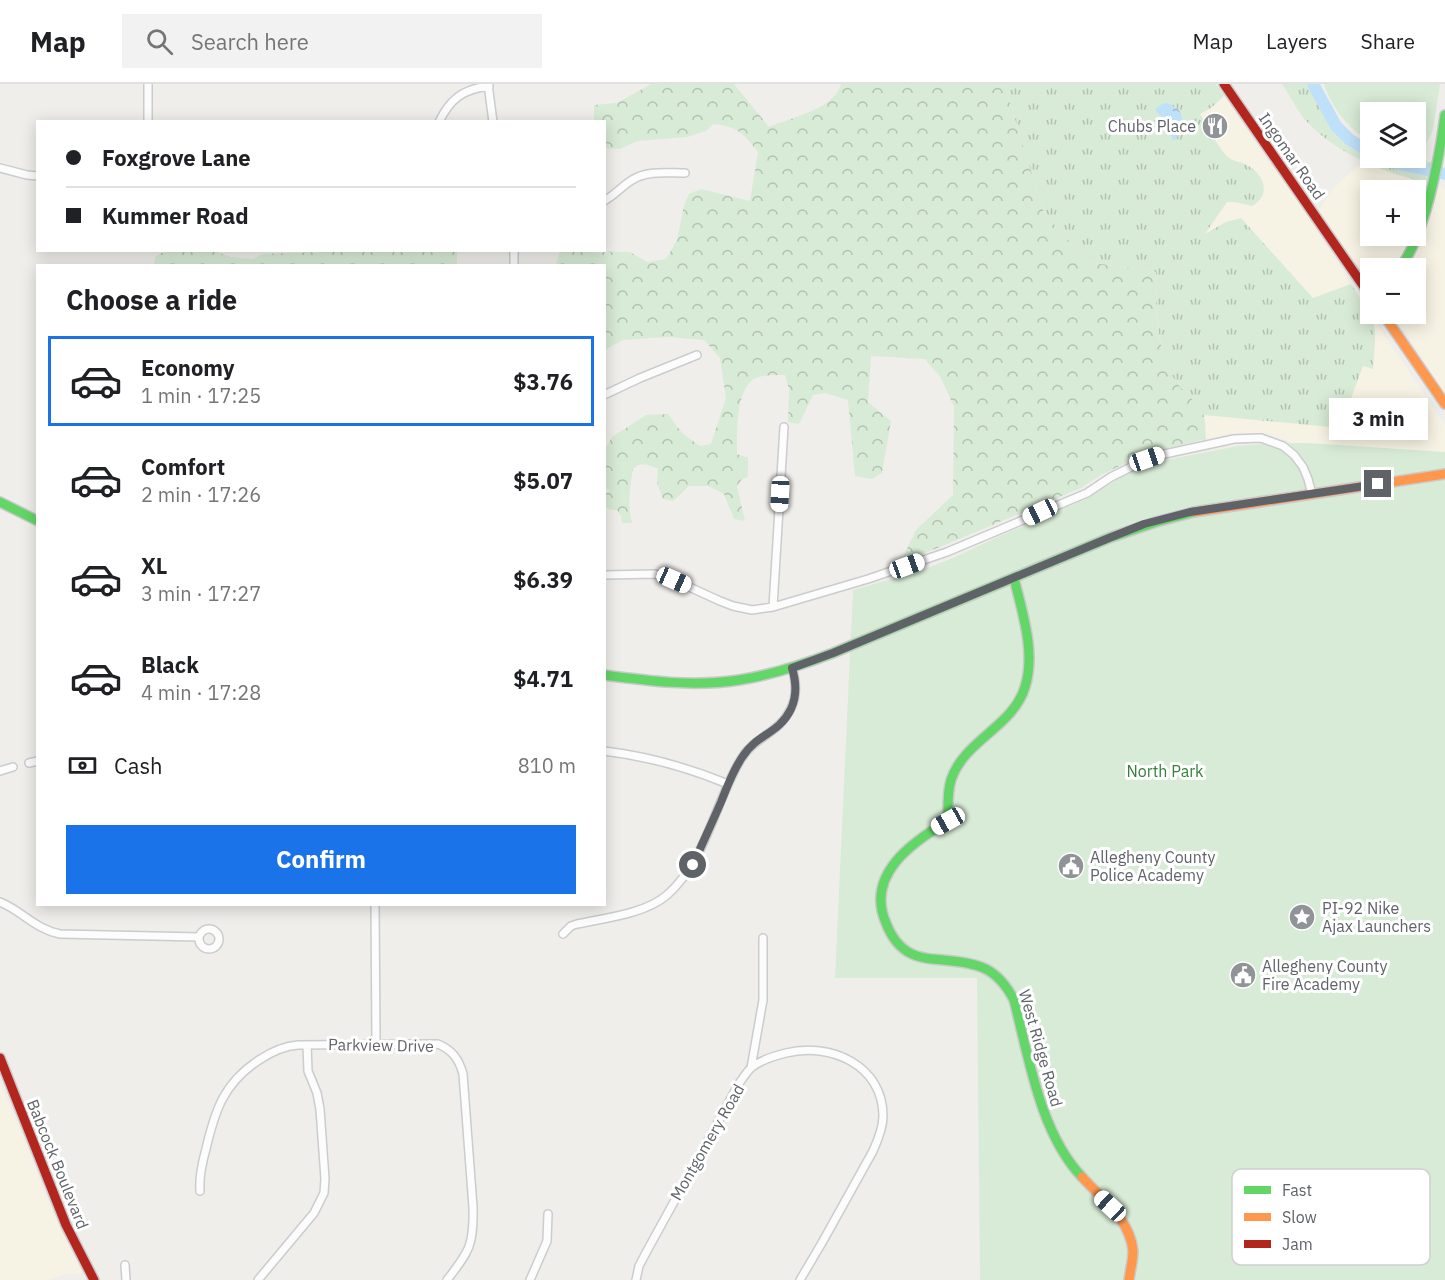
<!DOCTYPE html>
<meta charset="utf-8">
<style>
:root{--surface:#fff;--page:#f2f2f2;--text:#202124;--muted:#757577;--line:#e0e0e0;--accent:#1a73e8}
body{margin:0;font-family:"IBM Plex Sans",sans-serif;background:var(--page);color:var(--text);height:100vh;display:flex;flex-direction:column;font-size:22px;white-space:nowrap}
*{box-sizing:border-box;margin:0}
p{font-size:20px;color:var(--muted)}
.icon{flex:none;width:33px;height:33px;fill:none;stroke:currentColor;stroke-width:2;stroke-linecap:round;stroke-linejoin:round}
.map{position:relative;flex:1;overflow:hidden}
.sheet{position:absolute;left:36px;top:180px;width:570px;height:642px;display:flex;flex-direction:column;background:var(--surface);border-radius:0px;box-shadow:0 3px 15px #0003}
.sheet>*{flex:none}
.top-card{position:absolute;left:36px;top:36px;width:570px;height:132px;border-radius:0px;box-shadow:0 3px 15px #0003;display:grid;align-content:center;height:132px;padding:0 30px;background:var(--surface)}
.fabs{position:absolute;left:1360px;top:18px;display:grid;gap:12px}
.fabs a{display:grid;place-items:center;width:66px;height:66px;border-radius:0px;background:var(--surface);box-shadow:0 3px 15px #0003;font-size:30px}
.end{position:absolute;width:27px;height:27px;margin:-14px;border:8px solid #5f6368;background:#fff;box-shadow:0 0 0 3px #fff}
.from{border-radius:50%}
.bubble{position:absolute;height:42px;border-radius:0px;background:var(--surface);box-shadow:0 3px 15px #0003;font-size:20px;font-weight:700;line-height:42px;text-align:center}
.car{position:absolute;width:18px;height:36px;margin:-18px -9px;border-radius:8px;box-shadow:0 0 4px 2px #0007;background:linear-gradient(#fff 24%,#345 0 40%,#fff 0 76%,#345 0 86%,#fff 0)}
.top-card b{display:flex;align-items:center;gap:21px;height:57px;font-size:22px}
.top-card b+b{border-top:2px solid var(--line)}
.top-card i{width:15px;height:15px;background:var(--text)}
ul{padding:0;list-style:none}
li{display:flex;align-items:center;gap:18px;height:90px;margin:0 12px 9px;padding:0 18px;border:3px solid transparent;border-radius:0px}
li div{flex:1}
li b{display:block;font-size:22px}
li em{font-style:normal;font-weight:700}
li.on{border-color:var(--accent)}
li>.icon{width:54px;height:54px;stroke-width:1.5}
h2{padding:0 30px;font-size:27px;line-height:72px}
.pay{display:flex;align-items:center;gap:15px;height:66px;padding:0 30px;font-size:22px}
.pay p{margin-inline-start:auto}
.primary-button{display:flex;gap:12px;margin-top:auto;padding:12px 30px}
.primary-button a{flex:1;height:69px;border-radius:0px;background:var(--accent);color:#fff;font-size:24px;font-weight:700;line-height:69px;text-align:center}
header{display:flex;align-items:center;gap:36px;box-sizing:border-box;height:84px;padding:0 30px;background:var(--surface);border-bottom:2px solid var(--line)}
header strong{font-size:28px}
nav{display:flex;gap:33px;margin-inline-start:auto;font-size:21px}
.search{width:420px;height:54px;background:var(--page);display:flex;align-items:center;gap:15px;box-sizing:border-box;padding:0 21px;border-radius:0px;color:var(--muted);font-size:22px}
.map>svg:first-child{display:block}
</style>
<header>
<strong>Map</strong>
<div class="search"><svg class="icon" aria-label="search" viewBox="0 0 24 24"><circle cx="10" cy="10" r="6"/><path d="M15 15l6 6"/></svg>Search here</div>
<nav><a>Map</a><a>Layers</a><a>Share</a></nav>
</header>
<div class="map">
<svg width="1445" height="1196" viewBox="0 0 1445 1196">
<defs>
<pattern id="grass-tufts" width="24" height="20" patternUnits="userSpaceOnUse" patternTransform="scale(1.5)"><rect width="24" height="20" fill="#d8ebd6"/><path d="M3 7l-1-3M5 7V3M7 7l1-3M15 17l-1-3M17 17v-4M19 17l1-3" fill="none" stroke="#b2c2b1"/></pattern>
<pattern id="forest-crowns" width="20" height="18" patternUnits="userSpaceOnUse" patternTransform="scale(1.5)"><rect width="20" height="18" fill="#d8ebd6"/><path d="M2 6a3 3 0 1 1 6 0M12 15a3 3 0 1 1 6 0" fill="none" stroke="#b2c2b1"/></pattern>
<pattern id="water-ripples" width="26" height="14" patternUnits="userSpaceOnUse" patternTransform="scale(1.5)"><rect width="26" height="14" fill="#bfe0f9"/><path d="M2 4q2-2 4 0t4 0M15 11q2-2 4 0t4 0" fill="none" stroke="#9eb9cd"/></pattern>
</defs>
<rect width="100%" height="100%" fill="#efeeea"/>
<path fill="#f7f3e4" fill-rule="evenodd" d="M1224 12 1269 79 1286 99 1351 200 1313 215 1241 134 1226 138 1204 151 1227 118H1235L1252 122 1247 81 1228 74 1216 57 1200 30 1211 24Z
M1364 78 1396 91 1438 102 1445 106V311L1408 252 1392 230H1416V184H1371V200L1319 126 1334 104 1352 87ZM1371 106H1416V152H1371Z
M1374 236 1445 341V383L1307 376 1289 357 1265 349H1234L1206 355 1204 331 1340 343 1363 282 1373 284 1375 258Z
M0 999 25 1058 50 1123 82 1189 65 1190 47 1196H0Z"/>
<path fill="url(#grass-tufts)" d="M1004 0H1216L1224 12 1211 24 1200 30C1207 41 1220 68 1229 74 1234 78 1242 78 1247 81 1264 90 1272 111 1252 122L1235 118H1227L1205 150 1226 138 1241 134 1313 214 1351 200 1374 236 1375 258 1373 285 1363 282 1340 344 1204 331C1195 320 1184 310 1176 298 1157 271 1155 221 1156 188L1088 178 1044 129Z
M1282 0H1318L1328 29 1348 53 1371 65V74H1411L1432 78 1427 99C1385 88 1343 73 1311 42 1299 31 1291 13 1282 0Z"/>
<path fill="url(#forest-crowns)" d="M651 0H734L769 43C790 34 835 25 841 0H1004L1044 129 1088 178 1156 188C1155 224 1156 265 1175 296 1181 307 1201 321 1204 332 1206 339 1205 348 1206 355L1146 369 1101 391 1081 404 923 470 901 477 916 446 953 411 954 323 941 294 925 275 871 272 868 318 891 337 882 389 872 395 855 392 848 316 825 309 813 311 799 340 788 338 789 305 785 291C778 291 762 291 756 294 735 303 737 351 737 370L748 374V393L742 395 737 402 745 437 734 435 724 410 708 402H689L673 417 663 415 657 399 658 385C649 381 642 377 633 384 630 404 627 419 632 439H622L621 432 617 426H611L605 423V410L609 408V405H605V365L612 353 646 331 668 330 682 349 700 362 711 360 726 314 720 274 704 256 669 253 623 256 605 266 604 182 556 181 560 167 630 168 647 178 666 175 677 156 684 121 689 110 701 105 750 117 758 68C744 50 737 42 713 40L706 47 687 53 637 57 620 65 605 64 604 38 594 37V21L617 19Z
M166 166 213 167 231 173 253 175 263 170 375 166 457 167V181H154L155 173Z"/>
<path fill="#d8ebd6" d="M1324 0H1440L1433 46 1425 63 1416 69V28H1371V57C1348 46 1332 23 1324 0Z
M1273 359H1308L1445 368V1196H980L977 894H835L853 506 920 487 953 474 1002 451 1084 416 1135 385 1151 379 1238 362Z"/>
<path fill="url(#water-ripples)" d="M1167 19C1171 21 1177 23 1180 28 1185 37 1181 51 1173 57L1165 36 1156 27V24L1162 20Z"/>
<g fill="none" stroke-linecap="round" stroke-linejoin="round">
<path stroke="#bfe0f9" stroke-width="12" d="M1313 0 1336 42 1349 55 1371 69
M1380 74 1387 77 1445 90"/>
<defs>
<path id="street" d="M488 0 493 38
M148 38V0
M439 38C450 15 463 5 489 2
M0 84 27 91 38 92
M604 117C615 111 622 102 632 96 647 86 668 89 685 89
M514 182V166
M604 311 640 294 697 271
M604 491 655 490 674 496 720 517 733 522 752 526 773 523 868 495 947 468 1087 409 1111 393 1147 375 1160 371 1234 355 1261 354 1283 362 1294 371 1303 383 1308 395 1312 410
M773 523 784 343
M604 667C647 672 689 684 728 700
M29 679 38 677
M0 687 13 683
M0 818C22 827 35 845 60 850L199 853
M375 820 376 959
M199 855a10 10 0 1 1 20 0a10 10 0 1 1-20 0Z
M563 850 571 842 577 840C605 834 645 830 667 811 706 777 715 718 741 675 755 652 779 650 791 624 797 612 796 597 792 584
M751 984 763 916V854
M200 1107C199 1093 202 1079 206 1065 215 1026 224 999 259 976 271 968 284 962 298 961L438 960C452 966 459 975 463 990L473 1123C474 1160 470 1167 447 1196
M125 1181 126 1196
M258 1196 314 1129 324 1109 325 1095 320 1025 317 1009 308 987 307 961
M530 1196 547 1157 548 1130
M636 1196 639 1182 648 1165 740 998C744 993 747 987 752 983 761 976 774 972 786 969 830 958 883 981 883 1032 883 1044 878 1056 873 1067L823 1157 800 1196"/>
<path id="fast" d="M1400 184C1426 149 1439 75 1445 31
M0 418 38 437
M1014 494C1022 528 1036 568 1025 603 1013 643 964 656 951 696 947 709 948 723 948 737 912 758 865 791 886 839 891 852 899 864 912 870 922 875 932 875 943 876 978 879 997 883 1014 916 1029 974 1040 1049 1082 1093
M604 591C649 597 694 603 739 596 771 591 802 581 833 569L1109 454 1156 438 1194 428"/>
<path id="slow" d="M1383 230 1445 320
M1194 428 1445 390
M1082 1093C1102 1115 1130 1135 1133 1167 1133 1177 1130 1187 1129 1196"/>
<path id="jam" d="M1224 0 1371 213
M0 974 66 1141 94 1196"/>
</defs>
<use href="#street" stroke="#cbcccc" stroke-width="10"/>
<use href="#fast" stroke="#cacacb" stroke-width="12"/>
<use href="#slow" stroke="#cacacb" stroke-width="12"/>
<use href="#jam" stroke="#cacacb" stroke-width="12"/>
<use href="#street" stroke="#fdfcfc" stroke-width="7"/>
<use href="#fast" stroke="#63d668" stroke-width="9"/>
<use href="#slow" stroke="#ff974d" stroke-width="9"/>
<use href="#jam" stroke="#b3261e" stroke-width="9"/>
</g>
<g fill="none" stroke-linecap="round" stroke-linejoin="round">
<path stroke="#5f6368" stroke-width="8" d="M693 781C702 760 712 739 721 718 727 703 733 686 743 672 757 650 779 650 791 625 797 612 796 597 792 584L833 569 1109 454 1144 440 1190 428 1378 400"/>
</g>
<defs>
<symbol id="restaurant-disc" viewBox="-11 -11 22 22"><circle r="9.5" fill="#919496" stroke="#fff"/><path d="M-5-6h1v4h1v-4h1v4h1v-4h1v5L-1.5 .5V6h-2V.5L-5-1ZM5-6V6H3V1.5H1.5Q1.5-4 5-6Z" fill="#fff"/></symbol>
<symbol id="civic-disc" viewBox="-11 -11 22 22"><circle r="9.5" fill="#919496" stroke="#fff"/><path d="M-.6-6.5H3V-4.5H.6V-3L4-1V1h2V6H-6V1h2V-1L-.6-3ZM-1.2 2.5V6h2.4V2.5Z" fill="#fff"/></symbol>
<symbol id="sight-disc" viewBox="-11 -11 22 22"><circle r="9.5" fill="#919496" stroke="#fff"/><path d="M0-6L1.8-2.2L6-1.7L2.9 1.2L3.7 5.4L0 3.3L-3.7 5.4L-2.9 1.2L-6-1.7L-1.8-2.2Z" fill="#fff"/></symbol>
</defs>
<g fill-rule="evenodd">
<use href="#restaurant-disc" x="1200" y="27" width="30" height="30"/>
<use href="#civic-disc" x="1056" y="767" width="30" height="30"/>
<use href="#sight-disc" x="1287" y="818" width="30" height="30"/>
<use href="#civic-disc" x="1228" y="876" width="30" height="30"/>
</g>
<g text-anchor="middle" stroke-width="6" stroke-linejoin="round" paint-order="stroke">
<g font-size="16" fill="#5f6368" stroke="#fff" text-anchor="start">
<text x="1196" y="48" text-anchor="end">Chubs Place</text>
<text x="1090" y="779">Allegheny County<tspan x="1090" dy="18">Police Academy</tspan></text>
<text x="1322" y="830">PI-92 Nike<tspan x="1322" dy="18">Ajax Launchers</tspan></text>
<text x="1262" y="888">Allegheny County<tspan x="1262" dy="18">Fire Academy</tspan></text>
</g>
<g font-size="16" fill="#5f6368" stroke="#fff">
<text transform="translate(1292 72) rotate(55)" y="6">Ingomar Road</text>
<text transform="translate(381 961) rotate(1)" y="6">Parkview Drive</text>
<text transform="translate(1041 964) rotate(74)" y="6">West Ridge Road</text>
<text transform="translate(707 1058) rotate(-60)" y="6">Montgomery Road</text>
<text transform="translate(58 1080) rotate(68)" y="6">Babcock Boulevard</text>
</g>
<g font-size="16" fill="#348238" stroke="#fff">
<text x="1165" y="693">North Park</text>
</g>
</g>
<rect x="1232" y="1085" width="198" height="96" rx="9" fill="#fff" stroke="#cfd0d2" stroke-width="1.5"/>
<rect x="1244" y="1102" width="27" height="8" fill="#63d668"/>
<rect x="1244" y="1129" width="27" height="8" fill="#ff974d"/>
<rect x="1244" y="1156" width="27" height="8" fill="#b3261e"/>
<g font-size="16" fill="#5f6368">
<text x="1282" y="1112">Fast</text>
<text x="1282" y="1139">Slow</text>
<text x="1282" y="1166">Jam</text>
</g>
</svg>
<div class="fabs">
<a><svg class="icon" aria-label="layers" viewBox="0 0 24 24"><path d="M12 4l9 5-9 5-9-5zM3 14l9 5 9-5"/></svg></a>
<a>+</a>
<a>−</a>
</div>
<i class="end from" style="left:693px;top:781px"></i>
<i class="end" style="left:1378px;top:400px"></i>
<div class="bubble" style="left:1329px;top:314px;width:99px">3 min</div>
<i class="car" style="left:1147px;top:375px;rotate:71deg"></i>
<i class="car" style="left:780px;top:410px;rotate:183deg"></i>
<i class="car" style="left:1040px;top:428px;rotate:245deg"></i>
<i class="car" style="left:907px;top:482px;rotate:70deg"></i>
<i class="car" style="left:674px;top:496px;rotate:114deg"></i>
<i class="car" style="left:948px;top:737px;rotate:241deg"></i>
<i class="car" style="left:1110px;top:1122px;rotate:313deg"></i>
<div class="top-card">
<b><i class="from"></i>Foxgrove Lane</b>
<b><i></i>Kummer Road</b>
</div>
<section class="sheet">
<h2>Choose a ride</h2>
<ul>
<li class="on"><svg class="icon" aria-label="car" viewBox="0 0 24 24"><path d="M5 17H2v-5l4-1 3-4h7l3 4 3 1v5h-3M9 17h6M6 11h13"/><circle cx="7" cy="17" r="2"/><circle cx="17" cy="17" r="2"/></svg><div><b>Economy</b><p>1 min · 17:25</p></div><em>$3.76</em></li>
<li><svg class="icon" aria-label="car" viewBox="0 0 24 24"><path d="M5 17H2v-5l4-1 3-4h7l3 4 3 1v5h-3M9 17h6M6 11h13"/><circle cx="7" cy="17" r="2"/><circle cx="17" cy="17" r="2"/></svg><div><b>Comfort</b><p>2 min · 17:26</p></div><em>$5.07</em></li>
<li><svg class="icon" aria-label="car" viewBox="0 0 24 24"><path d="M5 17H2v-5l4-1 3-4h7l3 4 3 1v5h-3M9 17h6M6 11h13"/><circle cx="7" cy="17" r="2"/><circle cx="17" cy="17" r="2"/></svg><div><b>XL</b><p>3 min · 17:27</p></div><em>$6.39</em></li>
<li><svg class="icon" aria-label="car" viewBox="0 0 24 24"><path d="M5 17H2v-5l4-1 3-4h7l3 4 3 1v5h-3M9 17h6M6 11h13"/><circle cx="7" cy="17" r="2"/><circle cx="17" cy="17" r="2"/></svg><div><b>Black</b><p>4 min · 17:28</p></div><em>$4.71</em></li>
</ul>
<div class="pay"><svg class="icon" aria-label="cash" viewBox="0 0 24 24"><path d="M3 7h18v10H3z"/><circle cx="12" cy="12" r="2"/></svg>Cash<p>810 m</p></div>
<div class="primary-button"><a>Confirm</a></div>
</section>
</div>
